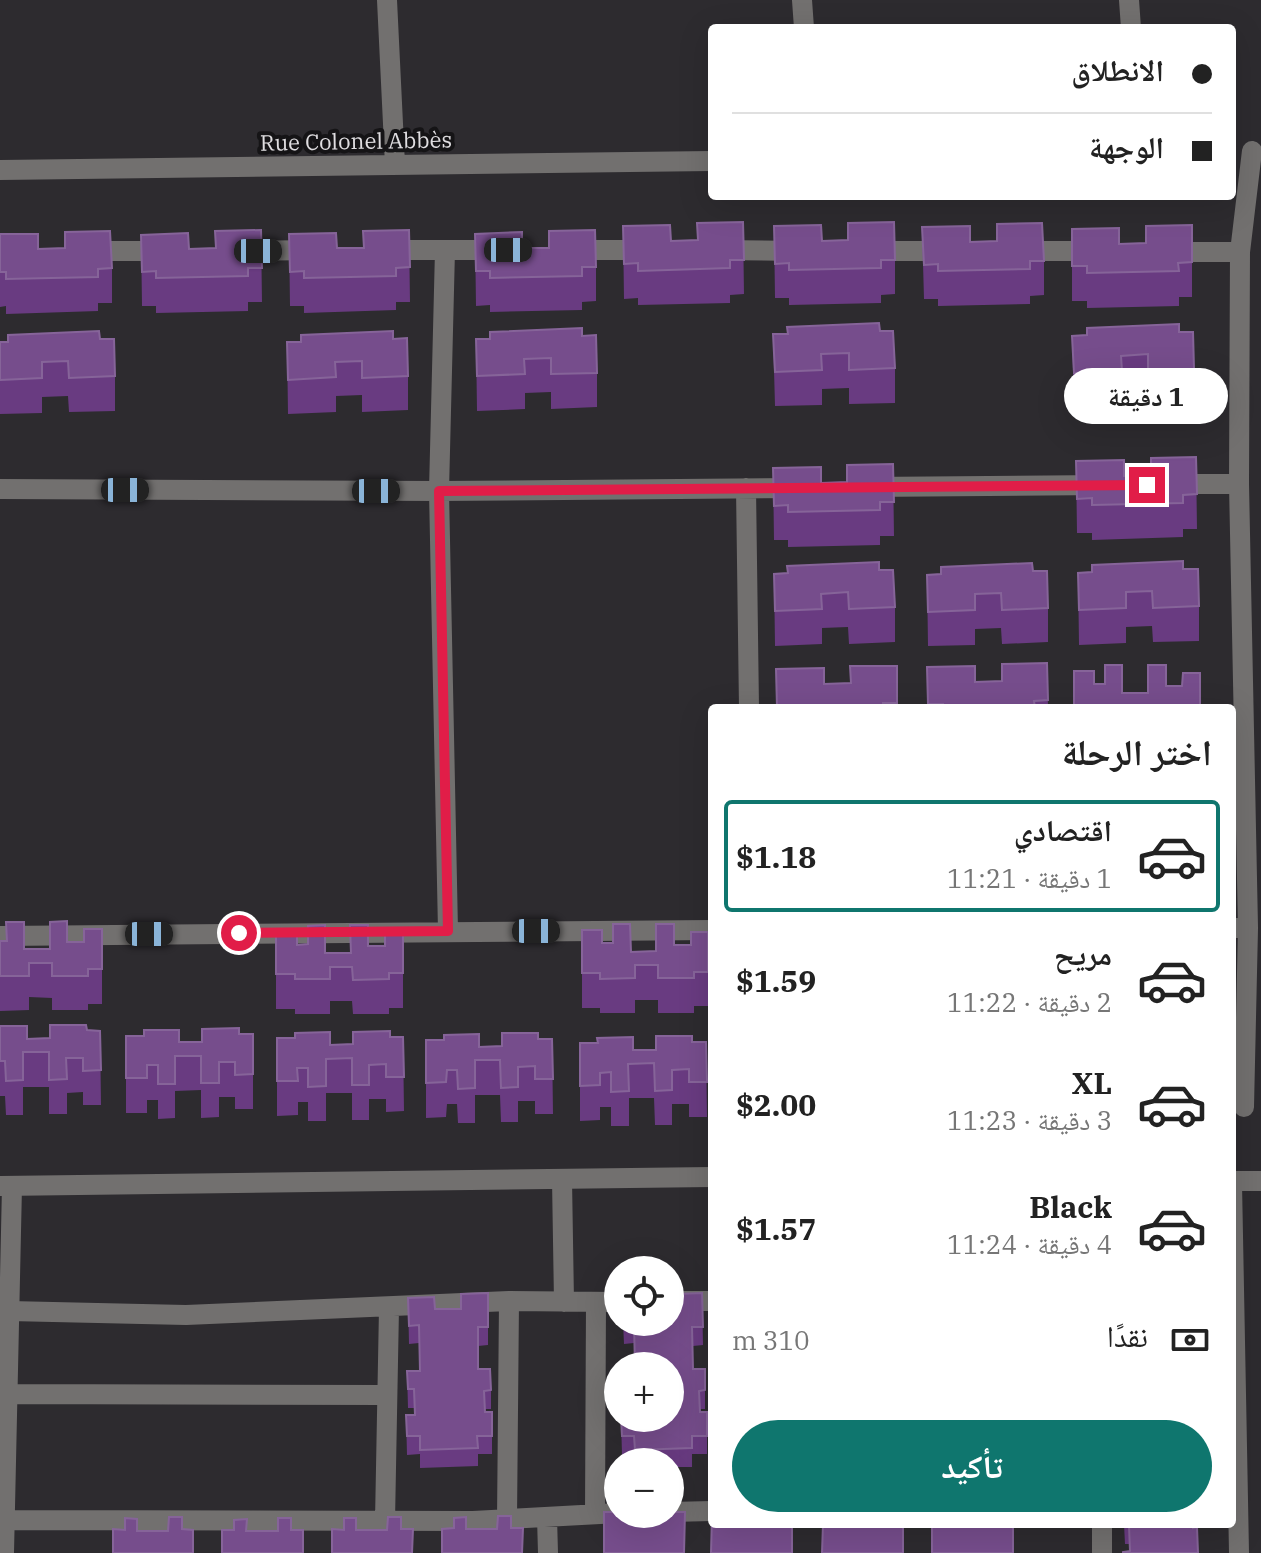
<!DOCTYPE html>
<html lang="ar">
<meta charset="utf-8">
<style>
:root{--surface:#fff;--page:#f2f2f2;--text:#222;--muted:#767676;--line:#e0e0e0;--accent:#0f766e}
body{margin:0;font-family:"IBM Plex Serif","Noto Naskh Arabic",serif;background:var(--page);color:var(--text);direction:rtl;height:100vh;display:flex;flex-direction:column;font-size:30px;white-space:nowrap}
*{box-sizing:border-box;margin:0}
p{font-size:26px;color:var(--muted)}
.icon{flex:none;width:44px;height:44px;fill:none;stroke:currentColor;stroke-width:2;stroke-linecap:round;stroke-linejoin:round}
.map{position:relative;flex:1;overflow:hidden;direction:ltr}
.panel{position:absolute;left:708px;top:704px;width:528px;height:824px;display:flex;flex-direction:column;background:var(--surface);border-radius:8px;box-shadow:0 8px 32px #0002;direction:rtl}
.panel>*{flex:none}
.banner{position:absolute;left:708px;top:24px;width:528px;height:176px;border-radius:8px;box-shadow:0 8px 32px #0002;direction:rtl;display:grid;align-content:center;height:176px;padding:0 24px;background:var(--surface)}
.controls{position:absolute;left:604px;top:1256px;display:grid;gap:16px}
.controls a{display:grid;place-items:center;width:80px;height:80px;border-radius:50%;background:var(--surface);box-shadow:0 8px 32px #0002;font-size:40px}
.end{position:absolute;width:36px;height:36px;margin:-18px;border:10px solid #e11d48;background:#fff;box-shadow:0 0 0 4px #fff}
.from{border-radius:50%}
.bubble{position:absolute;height:56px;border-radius:28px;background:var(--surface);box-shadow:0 8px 32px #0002;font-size:26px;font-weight:700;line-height:56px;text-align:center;direction:rtl}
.car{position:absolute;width:24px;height:48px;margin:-24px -12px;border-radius:10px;box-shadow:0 0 6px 2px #0007;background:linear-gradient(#222 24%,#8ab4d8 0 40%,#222 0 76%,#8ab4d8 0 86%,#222 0)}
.banner b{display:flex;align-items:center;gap:28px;height:76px;font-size:30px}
.banner b+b{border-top:2px solid var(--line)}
.banner i{width:20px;height:20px;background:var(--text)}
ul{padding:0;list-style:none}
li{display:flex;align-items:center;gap:24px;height:112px;margin:0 16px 12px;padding:0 8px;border:4px solid transparent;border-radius:8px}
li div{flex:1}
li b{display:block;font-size:30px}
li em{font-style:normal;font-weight:700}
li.current{border-color:var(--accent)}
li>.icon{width:72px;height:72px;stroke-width:1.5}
h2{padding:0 24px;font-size:36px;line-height:96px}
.pay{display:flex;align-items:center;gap:20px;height:88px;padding:0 24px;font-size:30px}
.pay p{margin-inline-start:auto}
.primary-button{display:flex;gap:16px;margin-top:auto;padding:16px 24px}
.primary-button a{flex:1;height:92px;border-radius:48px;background:var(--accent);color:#fff;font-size:32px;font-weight:700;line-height:92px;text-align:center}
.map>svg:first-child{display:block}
</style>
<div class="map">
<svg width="1261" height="1553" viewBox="0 0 1261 1553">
<rect width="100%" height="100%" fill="#2d2b2f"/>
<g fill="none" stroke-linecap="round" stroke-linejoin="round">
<path stroke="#72706f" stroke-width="20" d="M387 0 395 165
M802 0 804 28
M1129 0 1131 28
M0 170 712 161
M384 250H500
M445 250 439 491 448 931
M568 250H648
M716 250 800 251
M84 251H168
M236 251 316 250
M868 251H948
M1016 251H1096
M1164 252H1240
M1172 484H1239
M868 487 1104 485
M746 488 749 708
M0 489 439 491 800 488
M1232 928H1248L1239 484 1240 252 1252 151
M0 936 712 930
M1244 1107 1248 928
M562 1179 564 1302
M1232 1181H1261
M1232 1183 1239 1553
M0 1186 712 1177
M670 1301H712
M9 1311 186 1315 509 1301 618 1302
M8 1394 387 1395
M670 1512 712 1511
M595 1514 596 1302
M547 1517 548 1553
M4 1520 473 1521 618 1513
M507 1520 509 1301
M385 1521 389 1308
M4 1553 12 1186
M1102 1553V1524"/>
</g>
<path fill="#693b81" d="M743 222 744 294 730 295V303L638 305V298L624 299 623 226 671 241 697 240Z
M1192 225V297H1179V306L1087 308V301H1072V229L1119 244 1146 243Z
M774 226 822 241 895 260V294L881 295V303L789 305V298H775Z
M922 227 970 242 1044 261V295L1030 296V304L938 306V299H924Z
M261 230 262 302H248V311L156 313V306H142L141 235 189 249 215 248Z
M409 230 410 302H396V310L304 313V306H290L289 234 337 248H363Z
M0 234 38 249 112 268V303H98V311L6 314V306L0 307Z
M475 234 522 248 596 267V301L582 302V310L490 312V305L476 306Z
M880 331 895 368V403L849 404V388L822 389V405L775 406 773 334Z
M1179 332 1194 369V404L1148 406V389L1122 390V406L1074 408 1072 336Z
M582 336 597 373V407L551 409V392L525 393V409L477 411 476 339Z
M100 339 115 376V411L69 412 68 396 42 397V413L0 414V342Z
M393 339 408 376V410L362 412V395L336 396V412L288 414 287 342Z
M1196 457 1197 529H1183V537L1092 540V533H1077L1076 461 1124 476 1151 475Z
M893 464 894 536H880V545L788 547V540H774L773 468 821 483 847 482Z
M1183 569 1199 606V641L1153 642 1152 626 1126 627V643L1079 645 1078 573Z
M879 570 895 607V642L849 644 848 627 822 628V644L775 646 774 574Z
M1033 571 1048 608V642L1002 644 1001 628 975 629V645L928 646 927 575Z
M1047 663 1048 708H928L927 667 975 682 1002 681Z
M897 666V708H776V669L824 684 850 683Z
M1094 684 1122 693H1148L1166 686 1200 708H1074Z
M102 929V1004H88V1010H52V998L29 997V1010L0 1011V941L24 949H50L67 942H84Z
M582 930 602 943 631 952 656 951 674 945H691L708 932V1006H694V1013H658V1000H635V1013H600V1008H582Z
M276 932 297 945 325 953H350L368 946H385L403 933V1008H389V1014H353L352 1001H330V1014H295V1009H276Z
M0 1026 27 1039 50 1038 87 1030 100 1031 101 1105H83V1092L67 1093V1114H49V1087H23V1115H6L5 1096H0Z
M239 1034H253V1109H235V1097H219V1117L201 1118V1090L175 1091V1118L158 1119V1100H147V1113H126V1036L179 1042H202Z
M390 1037H403L404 1111 386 1112V1099H369V1120H352V1093H326V1121H308V1102H298V1115L277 1116V1038L330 1045 353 1044Z
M538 1039H552L553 1114H535V1101H518V1122H501L500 1095H475V1123H458L457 1104H447L446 1117 426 1118V1040L479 1047 502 1046Z
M692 1042H706L707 1117H689V1104H672V1125H655L654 1098H629V1126H611V1107H600V1120L580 1121V1043L633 1050H656Z
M488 1293V1345L478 1346V1369L491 1390V1409H485V1412H492V1454H478V1466L420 1468V1454L407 1455 406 1415H414V1408H408L407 1371H420L419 1343 409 1344 408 1298 435 1309H461Z
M702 1293 703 1345 693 1346V1369H705V1409H700V1412H707V1454H692V1467H670V1462H635L634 1454 622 1455 621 1418H670L634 1343 624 1344 623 1322H670L676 1309Z
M1124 1524H1193L1129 1551V1544H1125Z"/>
<path fill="#764d8c" stroke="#866499" stroke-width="2" d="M743 222 744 260H730V268L638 271V263L624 264 623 226 670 225 671 241 698 240 697 223Z
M894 222 895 260H881V268L789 270V263L775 264 774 226 821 225 822 241 848 240V223Z
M1042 223 1044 261H1030V269L938 271V264L924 265 922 227 970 226V242L997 241V224Z
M1192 225V262L1178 263 1179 271 1087 273V266H1072V229L1119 228V244L1146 243V226Z
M261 230 262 268H248V276L156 278V271L142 272 141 235 188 233 189 249 216 248 215 231Z
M409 230 410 267 396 268V276L304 278V271L290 272 289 234 336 233 337 248H364L363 231Z
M595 230 596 267H582V276L490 278V271H476L475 234 522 232V248H549V231Z
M110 231 112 268 98 269V277L6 279V272H0V234H38V249L65 248V232Z
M879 323 880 331H893L895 368 849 370V353L821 354 822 370 775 372 773 334H788L787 327Z
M1179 324V332H1193L1194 369 1148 371V354L1121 356 1122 371 1074 373 1072 336 1087 335V328Z
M582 328V336L596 335 597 373 551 374V358L524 359 525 374 477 376 476 339H490V332Z
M99 331 100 339H114L115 376 69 378 68 361 42 362V378L0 380V342H8V335Z
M393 331V339L407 338 408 376 362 378V361L335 362 336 377 288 380 287 342H301V335Z
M1196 457 1197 494 1183 495V503L1092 505V498L1077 499 1076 461 1124 460V476L1151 475V458Z
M893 464 894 502H880V510L788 512V505L774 506 773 468 821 467V483L847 482V465Z
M1183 561V569H1198L1199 606 1153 608 1152 591 1126 592V608L1079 610 1078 573 1092 572V565Z
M879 562V570H893L895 607 849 609 848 592 821 594 822 609 775 611 774 574 788 573 787 566Z
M1032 563 1033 571H1047L1048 608 1002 610 1001 593 975 594V610L928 612 927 575 941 574V567Z
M1047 663 1048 700 1034 701 1035 708H943V704H928L927 667 975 666V682L1002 681V664Z
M1105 665H1122V693H1148V665H1166V686H1182L1183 673H1200V708H1150V706H1127V708H1074V671H1094V684H1105Z
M850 666H897V703H883V708L777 707 776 669 824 668V684L851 683Z
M67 921V942H84V929H102V969H88V976H52V963H29V976H0V941H7L6 922H24V949H50V922Z
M613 924H630L631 952 656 951V924H674V945H691V932H708V972H694V978H658V965H635V978L600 979V973H582V930H602V943H613Z
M325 925V953H351L350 925H368V946H385V933H403V973H389V979L353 980 352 967H330V979H295V974H276V932H297V945L308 944V926Z
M50 1025H86L87 1030 100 1031 101 1070 83 1071V1058H66L67 1079 49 1080V1052H23V1080L6 1081 5 1061H0V1026H27V1039L50 1038Z
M239 1028V1034H253V1074L235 1075V1062H219V1083H201V1056H175V1084H158V1065H147V1078H126V1036H144V1030H179V1042H202V1029Z
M390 1031V1037H403L404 1077H386V1064L369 1065V1085H352V1058L326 1059V1086L308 1087V1068H297L298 1081H277V1038H295V1033L330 1032V1045L353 1044V1032Z
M502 1033H538V1039H552L553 1079H535V1066L518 1067V1087L501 1088 500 1060H475V1088L458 1089 457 1070H447L446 1082 426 1083V1040H444V1035L479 1034V1047L502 1046Z
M656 1036H692V1042H706L707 1082H689V1069L672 1070V1090L655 1091 654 1063 628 1064 629 1091 611 1092V1072L600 1073V1085L580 1086V1043H598L597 1038 633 1037V1050H656Z
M488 1293V1327H478V1369H490L491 1390 484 1391 485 1412H492V1436H477L478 1448 420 1450V1436H407L406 1415H415L414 1389H408L407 1371H420L419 1325 409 1326 408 1298 434 1297 435 1309H461V1294Z
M702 1293 703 1327H692L693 1369H705V1390L699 1391 700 1412H707V1436H692V1448L635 1450 634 1436H622L621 1418H670V1366H635L634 1325 624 1326 623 1322H670V1309H676V1294Z
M670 1500H673V1512H685L684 1553H604V1512H616V1501H618V1514H670Z
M498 1516H511V1528H523L522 1553H442V1529L454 1528V1518L466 1517V1529H497Z
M712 1516V1524H792V1553H711Z
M169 1517H182V1529L193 1530V1553H113V1529L125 1530V1518L137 1519V1531H168Z
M388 1517H401V1529H413L412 1553H332V1529L344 1530V1518H356V1530H387Z
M278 1518H291V1530H303V1553H222V1530H234V1520L247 1519 246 1531H278Z
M823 1524H903V1553H822Z
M932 1524H1013V1553H932Z
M1125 1524H1193V1528L1197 1527 1198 1553H1123V1552L1130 1551 1129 1526H1125Z"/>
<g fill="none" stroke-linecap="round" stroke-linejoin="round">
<path stroke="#e11d48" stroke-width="10" d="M239 933 448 931 439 491 1147 485"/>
</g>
<g text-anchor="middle" stroke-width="8" stroke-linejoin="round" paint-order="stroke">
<g font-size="22" fill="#e0dee1" stroke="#151416">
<text transform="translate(356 141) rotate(-1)" y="8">Rue Colonel Abbès</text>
</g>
</g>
</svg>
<div class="controls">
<a><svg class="icon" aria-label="locate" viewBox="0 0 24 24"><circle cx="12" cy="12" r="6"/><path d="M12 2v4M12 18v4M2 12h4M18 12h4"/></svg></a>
<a>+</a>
<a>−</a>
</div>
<i class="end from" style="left:239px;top:933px"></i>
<i class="end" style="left:1147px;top:485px"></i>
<div class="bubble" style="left:1064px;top:368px;width:164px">1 دقيقة</div>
<i class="car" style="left:508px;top:250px;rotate:90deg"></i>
<i class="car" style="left:258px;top:251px;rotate:90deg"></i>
<i class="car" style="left:125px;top:490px;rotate:90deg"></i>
<i class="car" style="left:376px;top:491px;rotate:90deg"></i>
<i class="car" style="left:536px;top:931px;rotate:90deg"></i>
<i class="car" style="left:149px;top:934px;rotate:90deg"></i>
<div class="banner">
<b><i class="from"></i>الانطلاق</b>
<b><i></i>الوجهة</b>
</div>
<section class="panel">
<h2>اختر الرحلة</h2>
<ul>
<li class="current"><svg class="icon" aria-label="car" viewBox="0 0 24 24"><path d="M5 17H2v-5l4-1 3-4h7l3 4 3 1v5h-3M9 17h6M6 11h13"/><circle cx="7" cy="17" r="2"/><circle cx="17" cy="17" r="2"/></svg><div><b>اقتصادي</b><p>1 دقيقة · 11:21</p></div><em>$1.18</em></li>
<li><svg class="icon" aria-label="car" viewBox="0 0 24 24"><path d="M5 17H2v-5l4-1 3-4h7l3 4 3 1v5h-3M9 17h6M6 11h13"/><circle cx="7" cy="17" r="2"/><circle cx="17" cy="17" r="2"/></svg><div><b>مريح</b><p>2 دقيقة · 11:22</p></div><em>$1.59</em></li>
<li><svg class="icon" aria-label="car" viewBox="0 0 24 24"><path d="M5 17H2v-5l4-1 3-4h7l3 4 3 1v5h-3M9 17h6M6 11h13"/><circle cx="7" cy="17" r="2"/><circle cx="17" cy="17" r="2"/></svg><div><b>XL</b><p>3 دقيقة · 11:23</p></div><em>$2.00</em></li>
<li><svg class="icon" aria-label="car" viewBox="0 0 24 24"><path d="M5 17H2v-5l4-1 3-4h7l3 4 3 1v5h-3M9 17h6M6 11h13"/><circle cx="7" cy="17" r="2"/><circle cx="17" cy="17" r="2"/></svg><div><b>Black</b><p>4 دقيقة · 11:24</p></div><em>$1.57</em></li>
</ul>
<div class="pay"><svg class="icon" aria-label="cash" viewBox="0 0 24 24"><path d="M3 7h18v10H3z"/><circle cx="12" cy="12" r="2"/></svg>نقدًا<p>310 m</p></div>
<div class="primary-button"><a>تأكيد</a></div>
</section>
</div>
